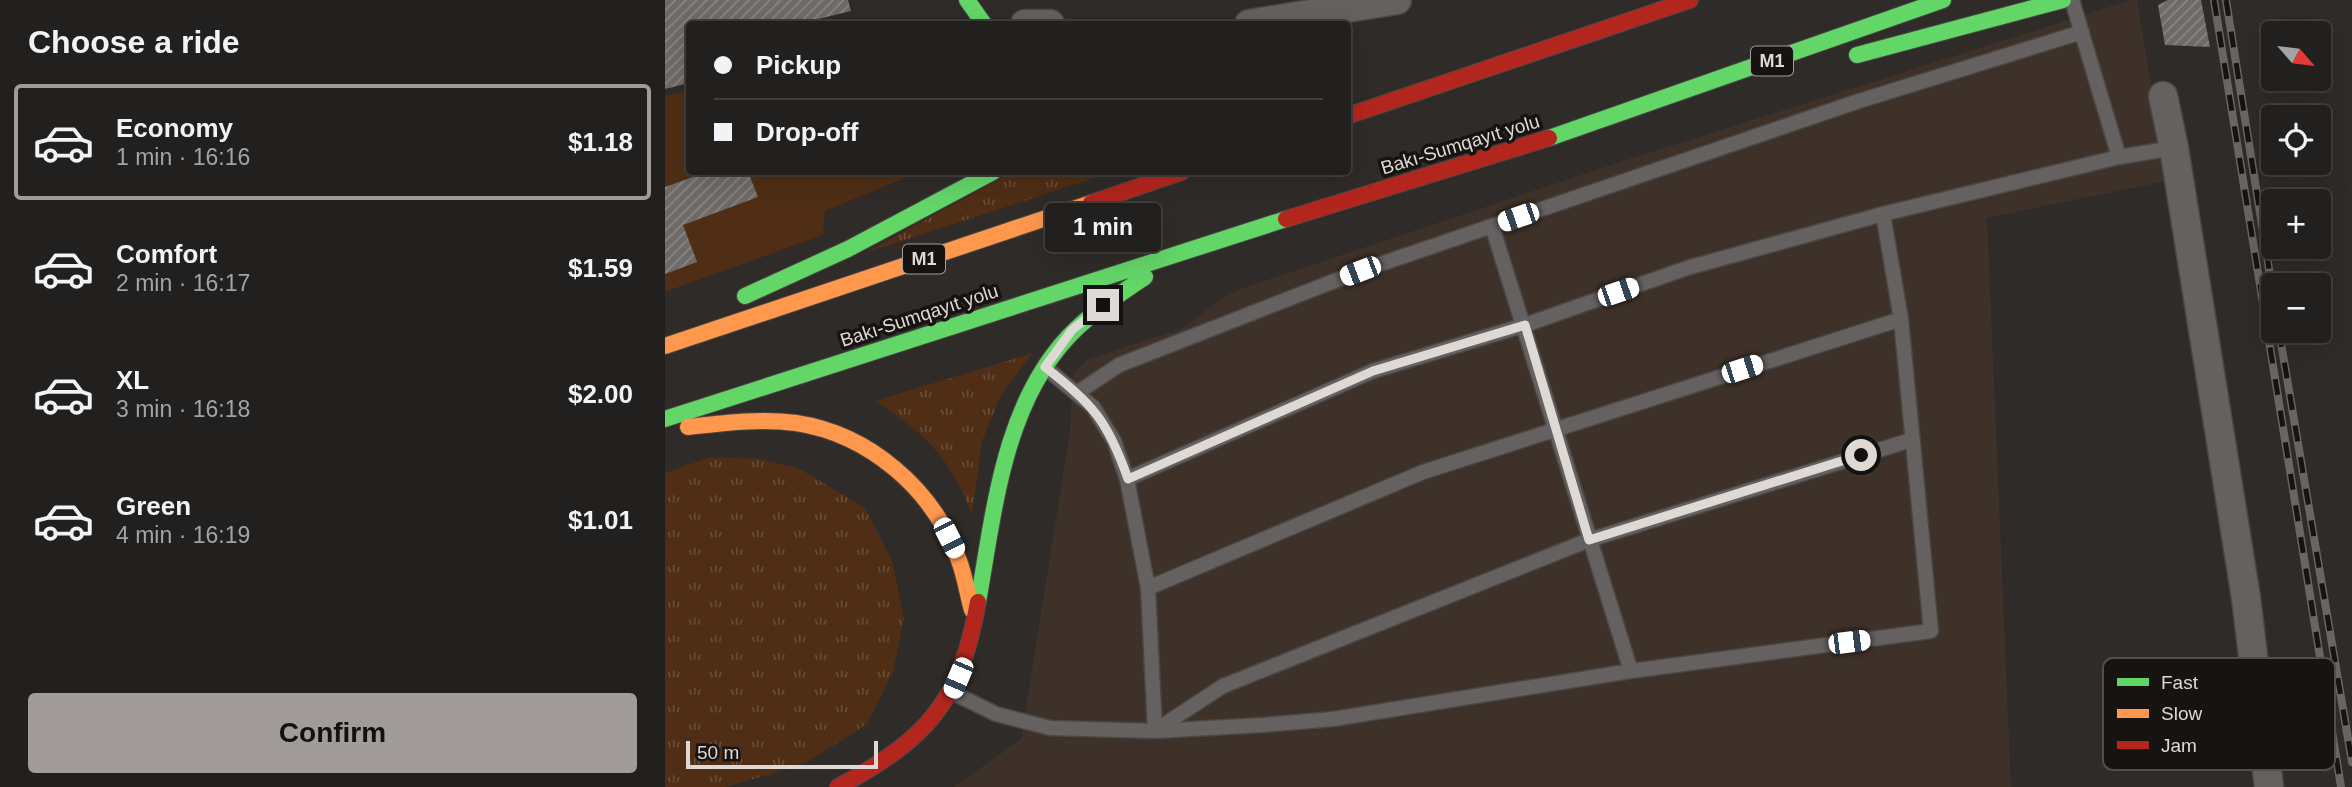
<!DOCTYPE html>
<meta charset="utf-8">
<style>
:root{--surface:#22201e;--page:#2a2827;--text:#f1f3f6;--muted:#a2a3a4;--line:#3f3e3c;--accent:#a19c99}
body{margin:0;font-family:Helvetica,sans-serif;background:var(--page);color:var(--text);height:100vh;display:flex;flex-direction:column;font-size:26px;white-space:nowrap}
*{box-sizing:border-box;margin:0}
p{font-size:23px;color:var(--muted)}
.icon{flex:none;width:38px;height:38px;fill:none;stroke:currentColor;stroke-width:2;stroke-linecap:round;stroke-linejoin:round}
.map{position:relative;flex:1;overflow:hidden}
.side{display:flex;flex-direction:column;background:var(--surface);width:665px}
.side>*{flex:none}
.guide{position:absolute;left:21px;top:21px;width:665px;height:154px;border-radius:7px;box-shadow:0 7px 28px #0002,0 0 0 2px var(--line);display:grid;align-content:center;height:154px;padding:0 28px;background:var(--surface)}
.needle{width:46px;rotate:118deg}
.controls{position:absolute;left:1596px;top:21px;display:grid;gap:14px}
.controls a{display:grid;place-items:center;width:70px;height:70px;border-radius:7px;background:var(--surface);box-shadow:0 7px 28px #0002,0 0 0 2px var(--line);font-size:35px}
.scale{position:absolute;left:21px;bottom:18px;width:192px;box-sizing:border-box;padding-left:7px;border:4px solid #dfd9d6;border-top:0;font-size:19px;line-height:24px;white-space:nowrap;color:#dfd9d6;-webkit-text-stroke:5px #171311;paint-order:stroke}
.end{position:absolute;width:32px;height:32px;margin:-16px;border:9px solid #dfd9d6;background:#111;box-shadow:0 0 0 4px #111}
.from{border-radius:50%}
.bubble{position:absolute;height:49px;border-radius:7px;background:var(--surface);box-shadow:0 7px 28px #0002,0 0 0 2px var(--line);font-size:23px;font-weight:700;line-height:49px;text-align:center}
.car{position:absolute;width:21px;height:42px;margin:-21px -10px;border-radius:9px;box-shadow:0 0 5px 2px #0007;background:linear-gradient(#fff 24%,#345 0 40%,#fff 0 76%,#345 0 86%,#fff 0)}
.guide b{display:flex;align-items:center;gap:24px;height:66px;font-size:26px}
.guide b+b{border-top:2px solid var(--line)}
.guide i{width:18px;height:18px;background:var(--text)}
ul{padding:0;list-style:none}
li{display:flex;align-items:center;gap:21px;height:116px;margin:0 14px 10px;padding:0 14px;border:4px solid transparent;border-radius:7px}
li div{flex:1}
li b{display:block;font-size:26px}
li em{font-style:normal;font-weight:700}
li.active{border-color:var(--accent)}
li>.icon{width:63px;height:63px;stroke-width:1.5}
h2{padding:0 28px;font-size:32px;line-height:84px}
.cta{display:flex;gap:14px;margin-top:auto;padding:14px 28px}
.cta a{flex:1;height:80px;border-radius:7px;background:var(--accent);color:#111;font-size:28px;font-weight:700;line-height:80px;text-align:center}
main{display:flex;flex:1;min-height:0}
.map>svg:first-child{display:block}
</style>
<main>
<section class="side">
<h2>Choose a ride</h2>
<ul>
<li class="active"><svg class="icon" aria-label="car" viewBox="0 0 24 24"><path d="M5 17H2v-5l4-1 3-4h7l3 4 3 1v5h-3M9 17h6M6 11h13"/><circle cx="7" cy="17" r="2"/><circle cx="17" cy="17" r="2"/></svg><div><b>Economy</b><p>1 min · 16:16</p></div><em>$1.18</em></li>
<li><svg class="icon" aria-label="car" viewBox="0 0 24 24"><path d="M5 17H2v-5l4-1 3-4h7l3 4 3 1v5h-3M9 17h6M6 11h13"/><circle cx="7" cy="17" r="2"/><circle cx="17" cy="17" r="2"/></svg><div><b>Comfort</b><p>2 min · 16:17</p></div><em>$1.59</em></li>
<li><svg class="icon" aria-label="car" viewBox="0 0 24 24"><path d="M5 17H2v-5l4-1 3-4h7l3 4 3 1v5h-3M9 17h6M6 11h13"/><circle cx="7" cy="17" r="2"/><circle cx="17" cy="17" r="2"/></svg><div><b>XL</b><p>3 min · 16:18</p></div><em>$2.00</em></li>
<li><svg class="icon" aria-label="car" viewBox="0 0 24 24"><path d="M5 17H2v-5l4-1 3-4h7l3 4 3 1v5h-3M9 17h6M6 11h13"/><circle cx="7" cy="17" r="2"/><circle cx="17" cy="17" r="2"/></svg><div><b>Green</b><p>4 min · 16:19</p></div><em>$1.01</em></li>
</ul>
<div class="cta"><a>Confirm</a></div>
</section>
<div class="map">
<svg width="1687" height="787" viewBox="0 0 1687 787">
<defs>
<pattern id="grass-tufts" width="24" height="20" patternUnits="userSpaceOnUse" patternTransform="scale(1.75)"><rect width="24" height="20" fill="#4f2e15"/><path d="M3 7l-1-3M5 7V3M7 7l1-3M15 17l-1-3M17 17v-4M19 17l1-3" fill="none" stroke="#684c36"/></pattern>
<pattern id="building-hatch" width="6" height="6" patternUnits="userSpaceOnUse" patternTransform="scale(1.75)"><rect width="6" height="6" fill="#6d6a67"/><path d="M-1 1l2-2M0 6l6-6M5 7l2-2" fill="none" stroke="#888683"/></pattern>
</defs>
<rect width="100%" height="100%" fill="#2e2b28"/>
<path fill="#3e3129" d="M1466 0H1472L1502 181 1322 218 1346 787H289L356 739 405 431 408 373 423 359 516 329 556 299 578 288 958 161Z"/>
<path fill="url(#grass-tufts)" d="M348 172H448L200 253Z
M368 353 336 395 317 441 307 515C284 456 262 435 210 401Z
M46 457 95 459 133 468 200 508 227 561 239 618 228 672 202 724 144 761 103 775 60 787H0V473Z"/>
<path fill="#4f2e15" d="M24 90V172H236L238 179 160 211 158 235 0 292V96Z"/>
<path fill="url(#building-hatch)" d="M0 0H183L186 11 133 24H24V83L0 89Z
M1503 0H1536L1545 47 1500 45 1493 5Z
M42 172H83L93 197 18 225 32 262 0 274V187Z"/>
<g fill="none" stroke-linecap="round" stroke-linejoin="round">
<defs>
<path id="lane" d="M1407 0 1454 157
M827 226 966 671
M382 369 428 407 449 441 462 479 483 588 490 731
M412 393 454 365 695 271 1194 101 1417 32
M462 479 708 371 860 325 1022 268 1218 214
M483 588 758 472 1236 319
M288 693 331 714 385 728 490 731 598 725 668 719 966 671 1266 631 1236 319 1218 214 1454 157 1509 148
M491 730 558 686 924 540 1246 440"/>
<path id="street" d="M360 24H385
M584 24 732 0
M1498 96 1509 148 1581 598 1604 787"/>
<path id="fast" d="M302 0 319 24
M1192 55 1398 0
M884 138 1278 0
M80 296 183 249 328 172
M0 419 621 219
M313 602C329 513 338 406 404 336 426 313 453 295 480 277"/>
<path id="slow" d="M0 346 426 203
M23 427C58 423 95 418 131 423 204 434 268 489 293 558 300 575 302 593 307 610"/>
<path id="jam" d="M682 116 1025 0
M426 203 517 172
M621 219 884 138
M173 787C262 739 295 703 313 602"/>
</defs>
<use href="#lane" stroke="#494745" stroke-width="17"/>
<use href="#street" stroke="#494745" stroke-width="31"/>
<use href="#fast" stroke="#494745" stroke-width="18"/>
<use href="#slow" stroke="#494745" stroke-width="18"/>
<use href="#jam" stroke="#494745" stroke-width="18"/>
<use href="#lane" stroke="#646160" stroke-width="14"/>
<use href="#street" stroke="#646160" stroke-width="28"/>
<use href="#fast" stroke="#63d668" stroke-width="16"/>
<use href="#slow" stroke="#ff974d" stroke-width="16"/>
<use href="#jam" stroke="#b3261e" stroke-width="16"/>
<defs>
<path id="rail" d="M1549 0 1676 787
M1561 0 1608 294
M1614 331 1687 762"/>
</defs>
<use href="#rail" stroke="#676664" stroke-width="8"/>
<use href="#rail" stroke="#171311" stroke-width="5" stroke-dasharray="16" stroke-linecap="butt"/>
</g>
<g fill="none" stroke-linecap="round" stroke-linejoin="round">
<path stroke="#dfd9d6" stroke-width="9" d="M438 305 407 330 380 367C428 405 442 419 463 479L708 371 860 325 924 540 1196 455"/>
</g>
<g text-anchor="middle" stroke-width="7" stroke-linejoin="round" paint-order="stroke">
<g fill="#171311" stroke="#a39e9b" stroke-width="2">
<rect x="1086" y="46.5" width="42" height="29" rx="5"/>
<rect x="238" y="244.5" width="42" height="29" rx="5"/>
</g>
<g font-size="18" font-weight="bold" fill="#dfd9d6">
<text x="1107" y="67">M1</text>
<text x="259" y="265">M1</text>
</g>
<g font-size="19" fill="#dfd9d6" stroke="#171311">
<text transform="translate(795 144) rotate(-17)" y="7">Bakı-Sumqayıt yolu</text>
<text transform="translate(254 315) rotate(-18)" y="7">Bakı-Sumqayıt yolu</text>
</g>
</g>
<rect x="1438" y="658" width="232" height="112" rx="10" fill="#171311" stroke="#534e4c" stroke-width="2"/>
<rect x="1452" y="678" width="32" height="8" fill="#63d668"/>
<rect x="1452" y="709" width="32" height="9" fill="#ff974d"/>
<rect x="1452" y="741" width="32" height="8" fill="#b3261e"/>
<g font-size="19" fill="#dfd9d6">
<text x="1496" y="689">Fast</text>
<text x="1496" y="720">Slow</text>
<text x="1496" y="752">Jam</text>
</g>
</svg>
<div class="controls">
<a><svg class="needle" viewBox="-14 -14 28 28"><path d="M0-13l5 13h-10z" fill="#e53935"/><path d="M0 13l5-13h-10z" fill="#a2a3a4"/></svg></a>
<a><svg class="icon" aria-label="locate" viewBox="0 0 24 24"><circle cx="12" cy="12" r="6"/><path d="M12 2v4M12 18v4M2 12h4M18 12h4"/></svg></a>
<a>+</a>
<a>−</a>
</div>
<div class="scale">50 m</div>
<i class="end from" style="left:1196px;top:455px"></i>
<i class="end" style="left:438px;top:305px"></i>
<div class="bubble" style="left:380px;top:203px;width:116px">1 min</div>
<i class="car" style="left:853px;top:217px;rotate:251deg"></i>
<i class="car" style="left:695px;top:271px;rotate:249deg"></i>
<i class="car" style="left:953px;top:292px;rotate:71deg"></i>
<i class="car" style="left:1077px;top:369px;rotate:72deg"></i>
<i class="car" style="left:284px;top:538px;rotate:153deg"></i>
<i class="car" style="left:1184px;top:642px;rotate:83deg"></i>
<i class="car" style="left:293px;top:678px;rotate:203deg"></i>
<div class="guide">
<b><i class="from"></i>Pickup</b>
<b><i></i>Drop-off</b>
</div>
</div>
</main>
